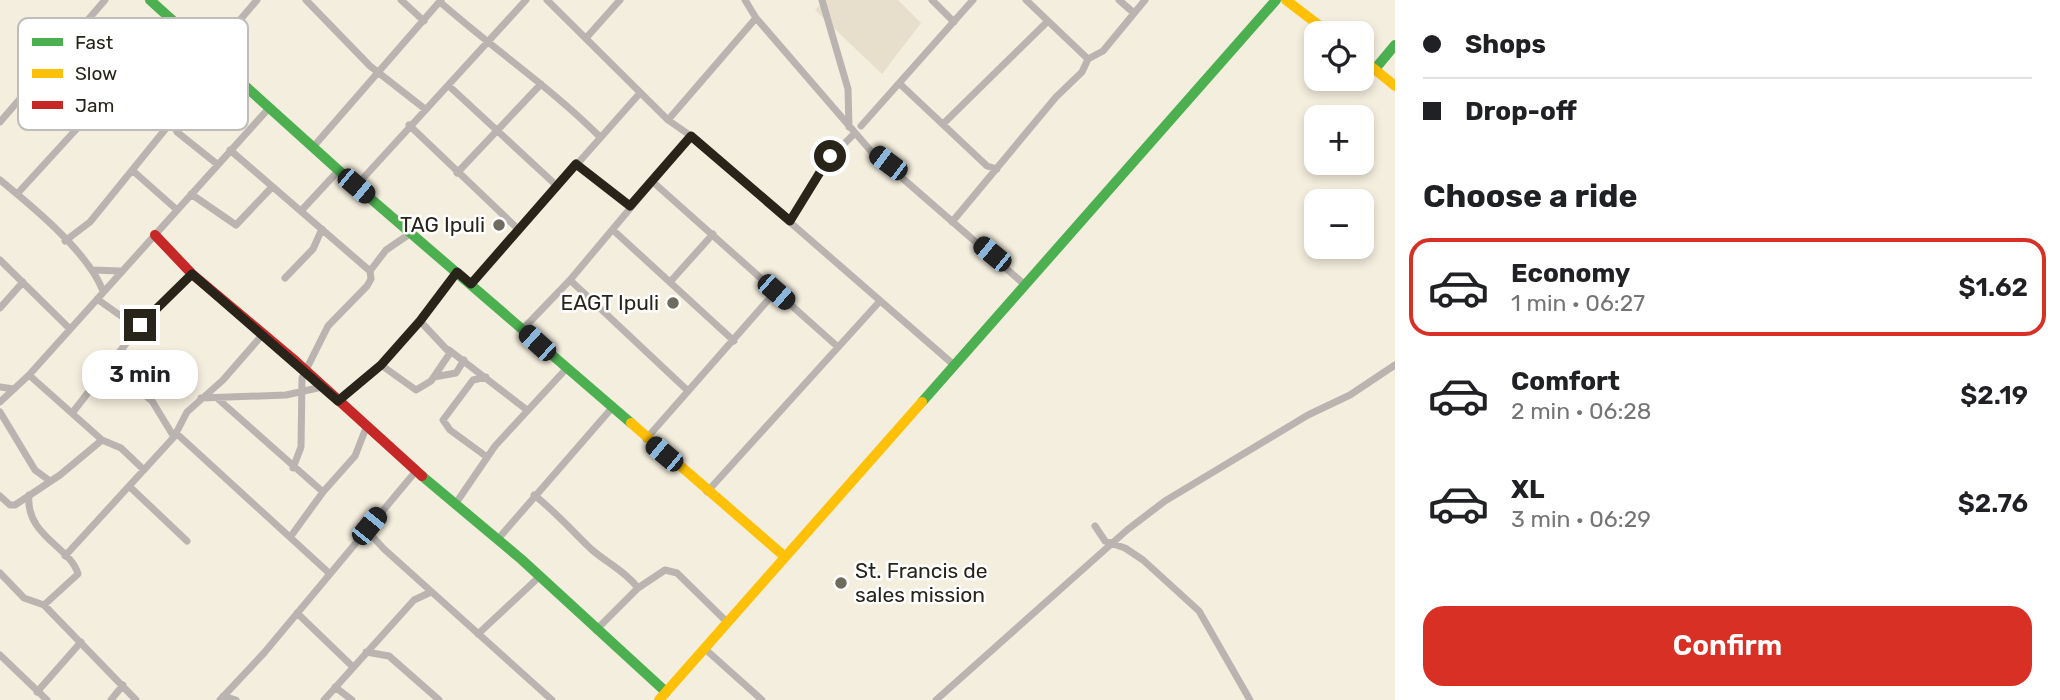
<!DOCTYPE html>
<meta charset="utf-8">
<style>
:root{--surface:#fff;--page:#f2f2f2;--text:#202124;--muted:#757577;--line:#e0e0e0;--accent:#d93025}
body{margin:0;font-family:Rubik,sans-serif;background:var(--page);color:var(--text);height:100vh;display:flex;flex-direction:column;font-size:26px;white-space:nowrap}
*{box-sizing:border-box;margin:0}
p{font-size:23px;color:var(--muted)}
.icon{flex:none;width:38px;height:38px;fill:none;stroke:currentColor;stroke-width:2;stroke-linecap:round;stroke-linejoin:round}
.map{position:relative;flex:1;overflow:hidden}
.details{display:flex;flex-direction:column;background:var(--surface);width:665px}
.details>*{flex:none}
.hud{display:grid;align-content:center;height:154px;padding:0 28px;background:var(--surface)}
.controls{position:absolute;left:1304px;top:21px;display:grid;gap:14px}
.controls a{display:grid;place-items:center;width:70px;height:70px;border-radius:14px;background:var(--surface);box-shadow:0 4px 10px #0003;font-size:35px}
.end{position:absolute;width:32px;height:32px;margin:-16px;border:9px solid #28241a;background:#fff;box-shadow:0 0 0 4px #fff}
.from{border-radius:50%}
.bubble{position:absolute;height:49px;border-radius:21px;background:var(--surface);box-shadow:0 4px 10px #0003;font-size:23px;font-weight:600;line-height:49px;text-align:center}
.car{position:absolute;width:21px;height:42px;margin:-21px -10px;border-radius:9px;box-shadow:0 0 5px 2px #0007;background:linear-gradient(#222 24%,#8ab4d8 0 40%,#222 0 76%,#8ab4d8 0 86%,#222 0)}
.hud b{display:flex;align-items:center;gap:24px;height:66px;font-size:26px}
.hud b+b{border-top:2px solid var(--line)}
.hud i{width:18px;height:18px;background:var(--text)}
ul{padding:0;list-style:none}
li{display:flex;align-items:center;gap:21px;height:98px;margin:0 14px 10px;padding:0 14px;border:4px solid transparent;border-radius:21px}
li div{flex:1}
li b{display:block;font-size:26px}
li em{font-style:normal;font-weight:600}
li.current{border-color:var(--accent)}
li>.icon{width:63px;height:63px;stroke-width:1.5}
h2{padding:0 28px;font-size:32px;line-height:84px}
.primary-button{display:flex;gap:14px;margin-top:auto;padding:14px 28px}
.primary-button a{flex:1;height:80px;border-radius:21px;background:var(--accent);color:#fff;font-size:28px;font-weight:600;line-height:80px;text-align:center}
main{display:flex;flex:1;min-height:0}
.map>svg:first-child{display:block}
</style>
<main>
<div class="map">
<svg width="1395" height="700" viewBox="0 0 1395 700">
<rect width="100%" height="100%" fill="#f4eede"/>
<path fill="#e7decc" d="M825 0H898L921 23 882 74 815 10Z"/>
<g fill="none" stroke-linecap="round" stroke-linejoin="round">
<path stroke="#b9b4b0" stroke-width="7" d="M306 0 370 66 425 109
M401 0 424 21
M822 0 848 89 849 127
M932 0 954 22
M1026 0 1088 59 1103 51 1145 0
M1119 0 1134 13
M440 2C492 48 550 87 599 136
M756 18 870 150 1024 284
M587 37 620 0
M67 45 115 84
M210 55 257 0
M900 84 987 166 997 169
M449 86 557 186
M31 87 78 125
M668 120 756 18 745 0
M0 122 105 0
M943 124 1048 21
M409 125 519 230
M861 126 973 0
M691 136 954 365
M314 146 441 0
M230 150 370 271
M576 164 630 206
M132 170 176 209
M457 173 541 84
M0 180C33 207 88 252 103 291
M653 182 838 347
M356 186 526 0
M17 194 126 75 144 85 164 106 177 132 217 164
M191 194 236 225 272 187
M301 211 339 170
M790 221 823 165 855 133
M952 222 1056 97 1082 72 1088 59
M613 230 734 341
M65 241 90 222 172 121 223 66
M0 260 70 329
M93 270 120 271
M285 278 313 249 322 229
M570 280 687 390
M670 282 713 234
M471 284 640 93
M97 299 138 328
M0 308 23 282
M522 330 570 280 691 136 668 120 547 0
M449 350 527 410
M110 364 152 401 174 437
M381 365 416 390 431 381 450 353 420 321
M29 375 102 440
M434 377 456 373 464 360
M486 377 473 380 443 420 450 430 487 457
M0 387 14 389
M201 398 286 395 322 387
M217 398 323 492
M338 401 381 365 420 321 457 272
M0 402 29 375 270 107
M0 412 35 470 50 481
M73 412 138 328 192 274
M176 433 329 573
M646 439 776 291
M293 468 301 447 302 378 328 326 367 286 371 279 370 271 386 250 411 233
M130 487 187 541
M707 492 880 301
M29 495C25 536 71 547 78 574L44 605
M534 495C555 511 572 531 591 549 607 563 625 571 638 588
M0 496 10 505H15L60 475 102 440 121 448 144 470
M456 503 495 446 566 369
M369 526 373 537 384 549 552 700
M1095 526 1105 541 1125 548 1143 560 1199 611 1250 700
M291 536 323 492 355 456 366 428
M498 539 611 409
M65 556 174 437 187 412 223 380 263 334
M0 573 24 598 44 605 136 700
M297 613 353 667
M596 630 638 588 665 570 677 573 728 623
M478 634 539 577
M704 648 762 700
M366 652 389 656 439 700
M0 655 47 700
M335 687 352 700
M37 692 81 642
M223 696 236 700
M111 700 123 685
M220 700 264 653 416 471
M324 700 414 600 431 592
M936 700 1127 530 1165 501 1308 415 1350 395 1395 365"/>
<path stroke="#4caf50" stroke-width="10" d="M150 0 356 186 631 423
M1375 69 1395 45
M922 402 1276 0
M422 476 521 559 666 692"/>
<path stroke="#ffc107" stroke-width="10" d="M1286 0 1329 33
M1362 59 1395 86
M631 423 784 556
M659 700 922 402"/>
<path stroke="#c62828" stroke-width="10" d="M155 235 192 274 292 358 422 476"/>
</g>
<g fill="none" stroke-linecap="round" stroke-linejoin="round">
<path stroke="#28241a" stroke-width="9" d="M140 325 192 274 338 401 381 365 420 321 457 272 471 284 576 164 630 206 691 136 790 221 830 156"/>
</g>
<g fill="#6f6b5f" stroke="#fff" stroke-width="2.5">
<circle cx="499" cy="225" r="7"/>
<circle cx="673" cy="303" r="7"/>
<circle cx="841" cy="583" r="7"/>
</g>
<g text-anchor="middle" stroke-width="5" stroke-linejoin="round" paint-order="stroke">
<g font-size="21" fill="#28241a" stroke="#fff" text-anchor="end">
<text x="485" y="232">TAG Ipuli</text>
<text x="659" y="310">EAGT Ipuli</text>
<text x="855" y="578" text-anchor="start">St. Francis de<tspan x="855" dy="24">sales mission</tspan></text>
</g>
</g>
<rect x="18" y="18" width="230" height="112" rx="10" fill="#fff" stroke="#bebdba" stroke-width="2"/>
<rect x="32" y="38" width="31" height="8" fill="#4caf50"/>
<rect x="32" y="69" width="31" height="9" fill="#ffc107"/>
<rect x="32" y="101" width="31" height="8" fill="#c62828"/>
<g font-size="19" fill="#28241a">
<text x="75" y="49">Fast</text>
<text x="75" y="80">Slow</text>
<text x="75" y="112">Jam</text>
</g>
</svg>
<div class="controls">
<a><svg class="icon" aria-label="locate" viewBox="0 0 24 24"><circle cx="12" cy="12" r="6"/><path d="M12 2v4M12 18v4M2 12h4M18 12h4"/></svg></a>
<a>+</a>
<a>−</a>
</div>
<i class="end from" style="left:830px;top:156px"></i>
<i class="end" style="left:140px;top:325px"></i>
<div class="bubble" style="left:82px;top:350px;width:116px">3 min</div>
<i class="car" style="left:888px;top:163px;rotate:307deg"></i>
<i class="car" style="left:356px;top:186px;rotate:130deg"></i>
<i class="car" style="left:992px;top:254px;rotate:309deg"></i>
<i class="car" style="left:776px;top:292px;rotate:131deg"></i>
<i class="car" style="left:537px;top:343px;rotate:312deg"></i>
<i class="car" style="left:664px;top:454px;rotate:310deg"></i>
<i class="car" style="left:369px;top:526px;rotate:39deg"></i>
</div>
<section class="details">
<div class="hud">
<b><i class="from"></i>Shops</b>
<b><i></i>Drop-off</b>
</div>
<h2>Choose a ride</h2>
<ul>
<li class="current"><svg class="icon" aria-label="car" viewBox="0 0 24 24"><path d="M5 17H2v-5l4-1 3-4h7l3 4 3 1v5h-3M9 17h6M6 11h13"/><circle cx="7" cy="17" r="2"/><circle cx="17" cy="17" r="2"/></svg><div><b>Economy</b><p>1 min · 06:27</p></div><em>$1.62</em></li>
<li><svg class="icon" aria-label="car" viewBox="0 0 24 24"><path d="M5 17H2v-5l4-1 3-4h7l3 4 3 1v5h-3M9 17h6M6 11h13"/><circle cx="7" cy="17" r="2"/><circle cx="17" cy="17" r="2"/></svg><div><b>Comfort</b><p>2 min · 06:28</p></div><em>$2.19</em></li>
<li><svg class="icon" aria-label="car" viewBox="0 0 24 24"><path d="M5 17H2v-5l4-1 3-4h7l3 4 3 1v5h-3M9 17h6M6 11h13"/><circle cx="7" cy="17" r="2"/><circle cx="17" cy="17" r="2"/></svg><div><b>XL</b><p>3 min · 06:29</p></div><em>$2.76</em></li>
</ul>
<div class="primary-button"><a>Confirm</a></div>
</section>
</main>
